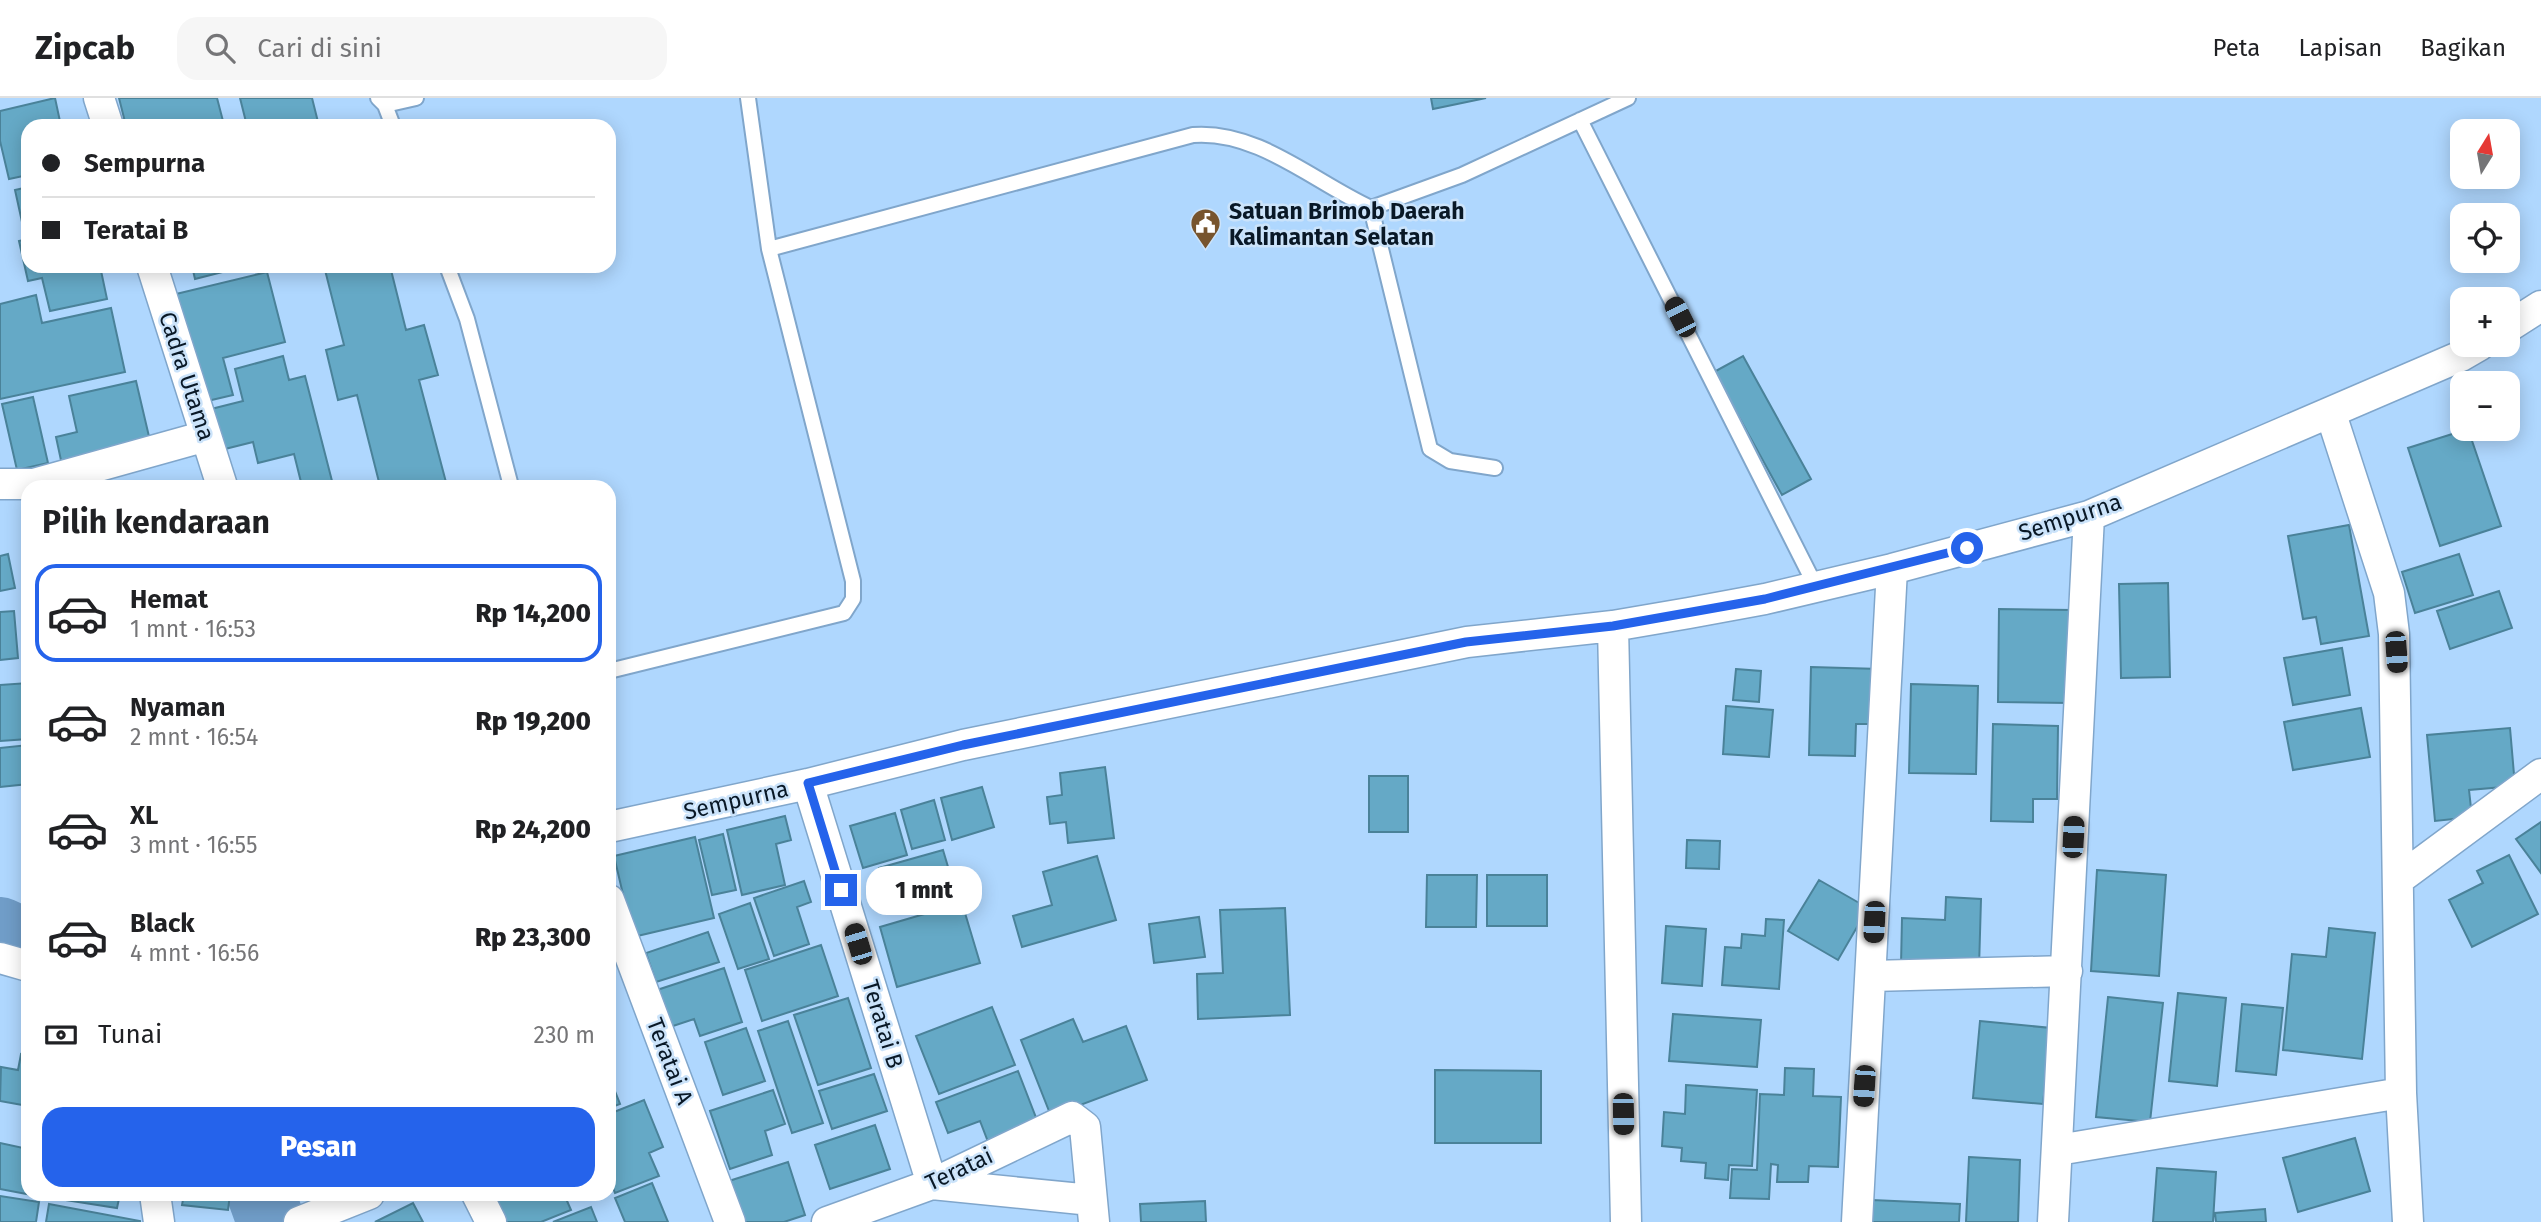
<!DOCTYPE html>
<html lang="id">
<meta charset="utf-8">
<style>
:root{--surface:#fff;--page:#f6f6f6;--text:#202124;--muted:#757577;--line:#e0e0e0;--accent:#2563eb}
body{margin:0;font-family:"Fira Sans",sans-serif;background:var(--page);color:var(--text);height:100vh;display:flex;flex-direction:column;font-size:26px;white-space:nowrap}
*{box-sizing:border-box;margin:0}
p{font-size:23px;color:var(--muted)}
.icon{flex:none;width:38px;height:38px;fill:none;stroke:currentColor;stroke-width:2;stroke-linecap:round;stroke-linejoin:round}
.map{position:relative;flex:1;overflow:hidden}
.drawer{position:absolute;left:21px;top:382px;width:595px;height:721px;display:flex;flex-direction:column;background:var(--surface);border-radius:21px;box-shadow:0 4px 18px #0003}
.drawer>*{flex:none}
.hud{position:absolute;left:21px;top:21px;width:595px;height:154px;border-radius:21px;box-shadow:0 4px 18px #0003;display:grid;align-content:center;height:154px;padding:0 21px;background:var(--surface)}
.needle{width:46px;rotate:11deg}
.fabs{position:absolute;left:2450px;top:21px;display:grid;gap:14px}
.fabs a{display:grid;place-items:center;width:70px;height:70px;border-radius:14px;background:var(--surface);box-shadow:0 4px 18px #0003;font-size:35px}
.end{position:absolute;width:32px;height:32px;margin:-16px;border:9px solid #2563eb;background:#fff;box-shadow:0 0 0 4px #fff}
.from{border-radius:50%}
.bubble{position:absolute;height:49px;border-radius:21px;background:var(--surface);box-shadow:0 4px 18px #0003;font-size:23px;font-weight:800;line-height:49px;text-align:center}
.car{position:absolute;width:21px;height:42px;margin:-21px -10px;border-radius:9px;box-shadow:0 0 5px 2px #0007;background:linear-gradient(#222 24%,#8ab4d8 0 40%,#222 0 76%,#8ab4d8 0 86%,#222 0)}
.hud b{display:flex;align-items:center;gap:24px;height:66px;font-size:26px}
.hud b+b{border-top:2px solid var(--line)}
.hud i{width:18px;height:18px;background:var(--text)}
ul{padding:0;list-style:none}
li{display:flex;align-items:center;gap:21px;height:98px;margin:0 14px 10px;padding:0 7px;border:4px solid transparent;border-radius:21px}
li div{flex:1}
li b{display:block;font-size:26px}
li em{font-style:normal;font-weight:800}
li.active{border-color:var(--accent)}
li>.icon{width:63px;height:63px;stroke-width:1.5}
h2{padding:0 21px;font-size:32px;line-height:84px}
.pay{display:flex;align-items:center;gap:18px;height:77px;padding:0 21px;font-size:26px}
.pay p{margin-inline-start:auto}
.button{display:flex;gap:14px;margin-top:auto;padding:14px 21px}
.button a{flex:1;height:80px;border-radius:21px;background:var(--accent);color:#fff;font-size:28px;font-weight:800;line-height:80px;text-align:center}
header{display:flex;align-items:center;gap:42px;box-sizing:border-box;height:98px;padding:0 35px;background:var(--surface);border-bottom:2px solid var(--line)}
header strong{font-size:33px}
nav{display:flex;gap:38px;margin-inline-start:auto;font-size:24px}
.search{width:490px;height:63px;background:var(--page);display:flex;align-items:center;gap:18px;box-sizing:border-box;padding:0 24px;border-radius:21px;color:var(--muted);font-size:26px}
.map>svg:first-child{display:block}
</style>
<header>
<strong>Zipcab</strong>
<div class="search"><svg class="icon" aria-label="search" viewBox="0 0 24 24"><circle cx="10" cy="10" r="6"/><path d="M15 15l6 6"/></svg>Cari di sini</div>
<nav><a>Peta</a><a>Lapisan</a><a>Bagikan</a></nav>
</header>
<div class="map">
<svg width="2541" height="1124" viewBox="0 0 2541 1124">
<rect width="100%" height="100%" fill="#afd7fe"/>
<g fill="none" stroke-linecap="round" stroke-linejoin="round">
<path stroke="#709dc8" stroke-width="68" d="M0 833 28 846
M261 1096 271 1124"/>
</g>
<path fill="#65a9c6" stroke="#4a8299" stroke-width="2" d="M55 0 61 28H28V77L9 81 0 43V13Z
M119 0H217L223 23 205 28H126Z
M240 0H312L319 28H247Z
M1431 0H1486L1433 11Z
M28 89V132L24 133 15 92Z
M28 141V168H100L107 201 50 213 42 180 28 183 19 143Z
M192 168H246L195 181Z
M324 168H390L406 232 424 227 438 277 419 282 447 388H380L357 297 338 302 326 252 344 247Z
M267 174 285 244 223 260 233 297 203 304 176 196Z
M36 197 42 225 111 210 125 274 0 301V206Z
M283 258 289 282 305 278 332 383 302 388 294 356 258 365 253 344 221 352 211 311 243 303 235 271Z
M1743 258 1811 381 1782 397 1714 274Z
M136 283 151 347 62 367 56 339 77 334 69 298Z
M33 299 48 365 17 372 2 306Z
M2468 331 2501 428 2440 448 2408 350Z
M2349 427 2369 538 2321 546 2316 519 2303 521 2288 438Z
M8 456 15 490 0 493V458Z
M2459 456 2473 497 2415 515 2402 474Z
M2168 485 2170 579 2121 580 2119 486Z
M2499 493 2512 530 2450 551 2437 513Z
M1999 511 2072 512 2070 605 1998 604Z
M14 513 18 560 0 562V514Z
M2342 550 2350 597 2293 607 2284 560Z
M1811 569 1880 571 1878 626H1856L1855 658 1809 657Z
M1736 571 1761 573 1759 604 1733 602Z
M28 585V641L0 643V587Z
M1911 586 1978 588 1976 676 1909 675Z
M1726 608 1773 612 1769 659 1723 656Z
M2361 610 2370 659 2293 672 2284 624Z
M1993 626 2058 628 2057 701H2033V724L1991 723Z
M2510 630 2515 688 2469 692 2472 719 2435 723 2427 637Z
M28 647V686L0 689V650Z
M1105 669 1114 740 1068 745 1066 724 1050 726 1047 699 1062 697 1060 675Z
M1369 678H1408V734H1369Z
M982 689 994 729 952 742 941 700Z
M934 702 945 742 912 751 901 712Z
M895 715 907 757 863 770 850 728Z
M785 718 791 742 776 746 785 787 742 797 727 732Z
M2541 724V775L2516 741Z
M723 736 736 792 712 797 699 742Z
M695 739 714 820 633 839 614 758Z
M1687 742 1720 743 1719 771 1686 770Z
M943 752 954 789 890 808 879 770Z
M2509 757 2538 816 2472 849 2449 802 2483 785 2477 773Z
M1097 758 1116 822 1022 849 1013 818 1052 807 1043 774Z
M2097 772 2166 777 2159 878 2091 873Z
M1427 777H1477L1476 829H1426Z
M1487 777H1547V828H1487Z
M1819 782 1868 810 1838 862 1788 833Z
M804 783 811 804 797 809 809 846 774 858 754 800Z
M1946 799 1981 801 1979 870 1901 867 1902 820 1945 822Z
M750 805 769 861 738 871 719 816Z
M962 805 980 865 897 889 880 829Z
M1285 810 1290 917 1198 921 1197 876 1223 875 1220 812Z
M1199 819 1205 859 1154 865 1149 826Z
M1766 821 1784 822 1779 891 1722 887 1725 849 1741 850 1742 836 1765 838Z
M1666 828 1706 831 1702 888 1662 885Z
M2329 830 2375 835 2362 961 2283 952 2292 856 2326 859Z
M708 834 719 864 656 884 646 855Z
M821 847 838 898 762 923 745 872Z
M724 870 742 924 700 938 694 921 667 930 654 893Z
M2178 895 2226 900 2217 988 2169 983Z
M2108 899 2163 905 2150 1024 2096 1019Z
M848 900 871 970 818 987 794 917Z
M2242 906 2283 910 2276 977 2236 973Z
M992 909 1015 967 939 996 916 938Z
M1673 916 1761 922 1757 969 1669 963Z
M1073 921 1083 944 1126 928 1147 982 1051 1018 1021 942Z
M788 923 823 1025 792 1035 758 933Z
M1980 923 2051 930 2043 1006 1973 1000Z
M746 930 765 983 723 997 705 944Z
M21 956 28 958V1008L0 1003 1 969 18 972Z
M1785 970 1814 971 1813 998 1841 999 1838 1069 1809 1068 1808 1084H1777L1778 1067 1771 1066 1769 1101 1730 1100 1732 1071 1757 1072 1760 996 1784 997Z
M1435 972 1541 973V1045H1435Z
M1018 973 1040 1030 990 1049 980 1023 948 1035 936 1004Z
M874 976 887 1013 832 1031 819 993Z
M609 978 620 1006 609 1010Z
M1686 987 1757 992 1752 1068 1729 1067 1728 1082 1705 1080 1706 1065 1681 1063 1682 1050 1662 1048 1664 1014 1685 1016Z
M773 992 785 1026 765 1033 772 1057 730 1071 710 1013Z
M644 1002 663 1049 649 1055 659 1078 615 1095 609 1080V1016Z
M875 1027 890 1071 830 1091 815 1047Z
M2355 1040 2370 1093 2298 1114 2283 1060Z
M0 1045 28 1051V1096L37 1098 0 1091Z
M1969 1059 2020 1062 2018 1124H1966Z
M788 1064 805 1117 784 1124H743L729 1083Z
M2157 1070 2216 1074 2213 1124H2153Z
M652 1085 668 1124H625L615 1100Z
M66 1096H120L117 1110 65 1102Z
M184 1096H230L228 1112 182 1107Z
M492 1096H564L571 1112 541 1124H503Z
M0 1098 39 1104 36 1124H0Z
M1872 1102 1960 1106 1959 1124H1871Z
M1205 1103 1206 1124H1141L1140 1106Z
M413 1105 423 1124H375Z
M49 1106 140 1123V1124H46Z
M591 1109 597 1124H553Z
M2265 1111 2266 1124H2216L2215 1115Z"/>
<g fill="none" stroke-linecap="round" stroke-linejoin="round">
<defs>
<path id="lane" d="M378 0 385 7 393 28
M385 7 416 0
M1580 22 1816 489
M1371 110 1430 351 1450 363 1495 370
M769 151 1193 37C1258 32 1314 84 1371 110L1462 77 1628 0
M447 168 467 221 511 388
M609 573 844 515 853 501V483L769 151 748 0"/>
<path id="street" d="M99 0 108 28
M152 168 222 388
M2508 229 2541 208
M2331 316 2389 495 2394 536 2401 995 2408 1124
M0 386H34L206 338
M1613 528 1626 1124
M808 686 932 1086 1091 1102
M609 729 808 686 963 647 1394 559 1467 544 1613 528 1689 515 1765 501 1892 471 2089 418 2461 258 2480 247
M2399 781 2541 676
M609 802 730 1124
M0 860 28 868
M1871 878 2067 873
M2058 1052 2401 995
M155 1096 159 1124
M477 1096 491 1124
M299 1124 369 1096
M827 1124 932 1086 1072 1019 1085 1029 1094 1124
M1857 1124 1892 471
M2053 1124 2089 418"/>
</defs>
<use href="#lane" stroke="#80a6cb" stroke-width="18"/>
<use href="#street" stroke="#80a6cb" stroke-width="33"/>
<use href="#lane" stroke="#fff" stroke-width="14"/>
<use href="#street" stroke="#fff" stroke-width="30"/>
</g>
<g fill="none" stroke-linecap="round" stroke-linejoin="round">
<path stroke="#2563eb" stroke-width="9" d="M841 792 808 685 963 647 1466 544 1613 528 1765 501 1967 450"/>
</g>
<defs>
<symbol id="civic-pin" viewBox="-11 -11 22 30"><path d="M0 17L-7.5 6A9.5 9.5 0 1 1 7.5 6Z" fill="#77542d" stroke="#cbe3fa"/><path d="M-.6-6.5H3V-4.5H.6V-3L4-1V1h2V6H-6V1h2V-1L-.6-3ZM-1.2 2.5V6h2.4V2.5Z" fill="#fff"/></symbol>
</defs>
<g fill-rule="evenodd">
<use href="#civic-pin" x="1188" y="108" width="35" height="47"/>
</g>
<g text-anchor="middle" stroke-width="5" stroke-linejoin="round" paint-order="stroke">
<g font-size="23" font-weight="bold" fill="#091826" stroke="#cbe3fa" text-anchor="start">
<text x="1229" y="121">Satuan Brimob Daerah<tspan x="1229" dy="26">Kalimantan Selatan</tspan></text>
</g>
<g font-size="23" fill="#091826" stroke="#cbe3fa">
<text transform="translate(187 278) rotate(72)" y="8">Cadra Utama</text>
<text transform="translate(2070 419) rotate(-18)" y="8">Sempurna</text>
<text transform="translate(736 702) rotate(-13)" y="8">Sempurna</text>
<text transform="translate(883 926) rotate(73)" y="8">Teratai B</text>
<text transform="translate(670 963) rotate(69)" y="8">Teratai A</text>
<text transform="translate(959 1071) rotate(-25)" y="8">Teratai</text>
</g>
</g>
</svg>
<div class="fabs">
<a><svg class="needle" viewBox="-14 -14 28 28"><path d="M0-13l5 13h-10z" fill="#e53935"/><path d="M0 13l5-13h-10z" fill="#757577"/></svg></a>
<a><svg class="icon" aria-label="locate" viewBox="0 0 24 24"><circle cx="12" cy="12" r="6"/><path d="M12 2v4M12 18v4M2 12h4M18 12h4"/></svg></a>
<a>+</a>
<a>−</a>
</div>
<i class="end from" style="left:1967px;top:450px"></i>
<i class="end" style="left:841px;top:792px"></i>
<div class="bubble" style="left:866px;top:768px;width:116px">1 mnt</div>
<i class="car" style="left:1680px;top:219px;rotate:333deg"></i>
<i class="car" style="left:2396px;top:554px;rotate:176deg"></i>
<i class="car" style="left:2073px;top:739px;rotate:3deg"></i>
<i class="car" style="left:1874px;top:824px;rotate:183deg"></i>
<i class="car" style="left:858px;top:846px;rotate:343deg"></i>
<i class="car" style="left:1864px;top:988px;rotate:184deg"></i>
<i class="car" style="left:1623px;top:1016px;rotate:179deg"></i>
<div class="hud">
<b><i class="from"></i>Sempurna</b>
<b><i></i>Teratai B</b>
</div>
<section class="drawer">
<h2>Pilih kendaraan</h2>
<ul>
<li class="active"><svg class="icon" aria-label="car" viewBox="0 0 24 24"><path d="M5 17H2v-5l4-1 3-4h7l3 4 3 1v5h-3M9 17h6M6 11h13"/><circle cx="7" cy="17" r="2"/><circle cx="17" cy="17" r="2"/></svg><div><b>Hemat</b><p>1 mnt · 16:53</p></div><em>Rp 14,200</em></li>
<li><svg class="icon" aria-label="car" viewBox="0 0 24 24"><path d="M5 17H2v-5l4-1 3-4h7l3 4 3 1v5h-3M9 17h6M6 11h13"/><circle cx="7" cy="17" r="2"/><circle cx="17" cy="17" r="2"/></svg><div><b>Nyaman</b><p>2 mnt · 16:54</p></div><em>Rp 19,200</em></li>
<li><svg class="icon" aria-label="car" viewBox="0 0 24 24"><path d="M5 17H2v-5l4-1 3-4h7l3 4 3 1v5h-3M9 17h6M6 11h13"/><circle cx="7" cy="17" r="2"/><circle cx="17" cy="17" r="2"/></svg><div><b>XL</b><p>3 mnt · 16:55</p></div><em>Rp 24,200</em></li>
<li><svg class="icon" aria-label="car" viewBox="0 0 24 24"><path d="M5 17H2v-5l4-1 3-4h7l3 4 3 1v5h-3M9 17h6M6 11h13"/><circle cx="7" cy="17" r="2"/><circle cx="17" cy="17" r="2"/></svg><div><b>Black</b><p>4 mnt · 16:56</p></div><em>Rp 23,300</em></li>
</ul>
<div class="pay"><svg class="icon" aria-label="cash" viewBox="0 0 24 24"><path d="M3 7h18v10H3z"/><circle cx="12" cy="12" r="2"/></svg>Tunai<p>230 m</p></div>
<div class="button"><a>Pesan</a></div>
</section>
</div>
